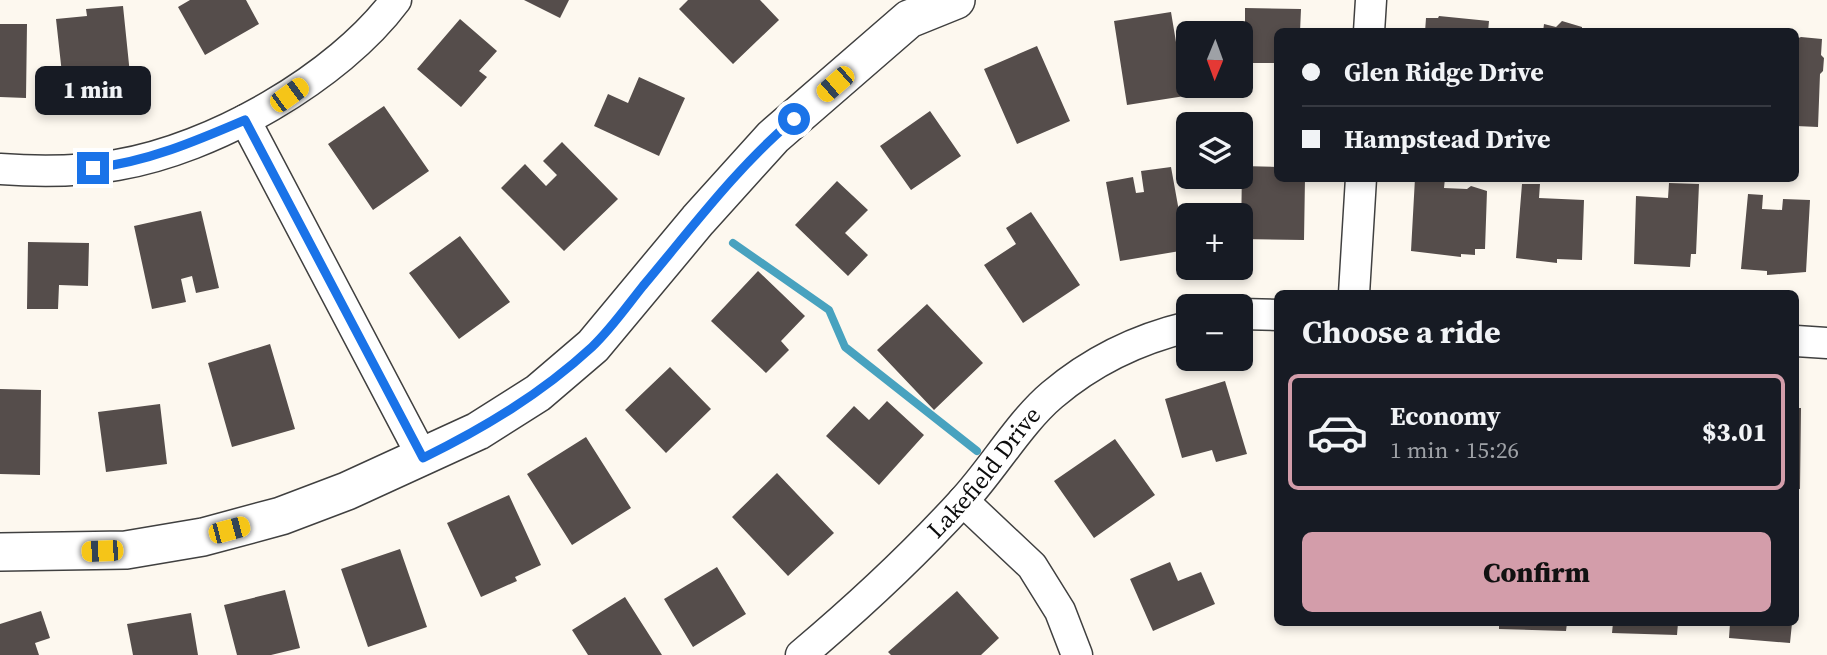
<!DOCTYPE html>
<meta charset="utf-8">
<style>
:root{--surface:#171b24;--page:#242831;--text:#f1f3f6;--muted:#9ea1a6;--line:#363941;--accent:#d39daa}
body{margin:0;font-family:"Source Serif 4",serif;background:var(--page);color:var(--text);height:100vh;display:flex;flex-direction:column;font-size:26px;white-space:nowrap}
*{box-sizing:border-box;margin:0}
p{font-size:23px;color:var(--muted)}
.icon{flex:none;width:38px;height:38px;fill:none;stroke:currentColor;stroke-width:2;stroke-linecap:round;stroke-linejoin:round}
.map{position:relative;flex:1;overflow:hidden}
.details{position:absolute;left:1274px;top:290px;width:525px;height:336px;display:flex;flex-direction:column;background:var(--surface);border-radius:10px;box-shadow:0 4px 10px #0003}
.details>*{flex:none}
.guide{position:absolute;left:1274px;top:28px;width:525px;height:154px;border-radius:10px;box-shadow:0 4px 10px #0003;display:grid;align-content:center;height:154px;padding:0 28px;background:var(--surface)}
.needle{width:46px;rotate:181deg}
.buttons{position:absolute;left:1176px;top:21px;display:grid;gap:14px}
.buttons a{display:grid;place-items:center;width:77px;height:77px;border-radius:10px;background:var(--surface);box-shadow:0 4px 10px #0003;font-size:35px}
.end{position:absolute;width:32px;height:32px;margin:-16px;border:9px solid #1a73e8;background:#fff;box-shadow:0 0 0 4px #fff}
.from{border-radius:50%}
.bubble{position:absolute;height:49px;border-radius:10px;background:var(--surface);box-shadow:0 4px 10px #0003;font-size:23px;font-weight:800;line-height:49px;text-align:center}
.car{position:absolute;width:21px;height:42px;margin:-21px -10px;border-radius:9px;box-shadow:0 0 5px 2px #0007;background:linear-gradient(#f5c518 24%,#345 0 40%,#f5c518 0 76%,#345 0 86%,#f5c518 0)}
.guide b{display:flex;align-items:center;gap:24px;height:66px;font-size:26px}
.guide b+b{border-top:2px solid var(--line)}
.guide i{width:18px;height:18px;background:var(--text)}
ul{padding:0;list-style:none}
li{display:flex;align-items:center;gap:21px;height:116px;margin:0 14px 10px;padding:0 14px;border:4px solid transparent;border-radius:10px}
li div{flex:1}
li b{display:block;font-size:26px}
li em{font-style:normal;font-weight:800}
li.on{border-color:var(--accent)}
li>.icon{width:63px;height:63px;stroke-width:1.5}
h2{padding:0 28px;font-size:32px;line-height:84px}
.cta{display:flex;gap:14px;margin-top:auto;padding:14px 28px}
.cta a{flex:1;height:80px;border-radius:10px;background:var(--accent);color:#111;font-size:28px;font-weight:800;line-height:80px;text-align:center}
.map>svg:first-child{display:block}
</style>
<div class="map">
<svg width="1827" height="655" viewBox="0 0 1827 655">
<rect width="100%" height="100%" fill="#fdf8ef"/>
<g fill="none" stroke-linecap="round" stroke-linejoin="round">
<path stroke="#48a2bf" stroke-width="8" d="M733 243 829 310 845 347 977 451"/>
</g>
<path fill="#554d4b" d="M190 0H246L259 24 205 55 178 7Z
M524 0H569L560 18Z
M688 0H760L779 20 733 64 679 9Z
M123 6 131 84 64 92 56 19 87 16 86 9Z
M1245 8 1301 9 1300 32H1278V63H1245Z
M1171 12 1185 96 1127 105 1114 21Z
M1439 16 1489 21 1488 32H1425L1426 18H1438Z
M460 19 497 51 479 71 487 77 461 107 417 69Z
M1562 21 1582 27V32H1543L1544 24 1556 27Z
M0 24H27L26 98 0 97Z
M1801 37 1822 39 1821 55 1824 58 1823 71 1820 74 1818 127 1796 126V39Z
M1037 46 1070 121 1017 144 984 69Z
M639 77 685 98 659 156 594 126 608 94 628 103Z
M384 106 429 171 373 210 328 144Z
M930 111 961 156 911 190 880 146Z
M562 142 618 199 564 251 501 188 525 164 546 186 557 175 543 161Z
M1242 166 1278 167V178H1305L1304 240 1241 239Z
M1171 167 1186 250 1120 261 1106 182 1133 177 1136 193 1144 192 1141 171Z
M1415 178H1445L1444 188 1467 189 1471 186 1487 191 1485 249H1475V255L1461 254V257L1411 251Z
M837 181 868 210 845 233 868 255 848 276 795 225Z
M1669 183 1699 184 1696 254H1691L1690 267 1634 264 1636 196 1668 198Z
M1522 184H1540L1539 198 1584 200 1582 260 1557 259V263L1516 258Z
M1748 194 1763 195 1762 209 1782 210 1783 199 1810 200 1806 272 1767 275V271L1741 269Z
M201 211 219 288 196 293 192 276 181 279 186 302 152 309 134 226Z
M1031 212 1080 285 1023 323 984 265 1016 244 1006 228Z
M460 236 510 302 459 339 409 273Z
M28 242 89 243 88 286 59 285 58 309H27Z
M758 271 805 316 781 341 789 350 766 373 711 321Z
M927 304 983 363 934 410 877 350Z
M270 344 295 429 232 447 208 363Z
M670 367 711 409 666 453 625 410Z
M1225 381 1247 454 1216 462 1212 450 1182 458 1165 399Z
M0 389 41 390 40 475 0 474Z
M887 401 924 435 879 485 826 436 854 406 869 420Z
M160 404 167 464 106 472 98 412Z
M1796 408H1801L1800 489H1796Z
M586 437 631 508 572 545 527 474Z
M1115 439 1155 495 1094 538 1054 481Z
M777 473 834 533 788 576 732 517Z
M509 495 541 565 515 577 517 581 481 597 447 523Z
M400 549 427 627 368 647 341 569Z
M1170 562 1178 581 1201 572 1215 604 1153 631 1130 579Z
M717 567 746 614 693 647 664 599Z
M285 590 300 648 271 655H237L224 605Z
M957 591 999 638 981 655H891L888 652Z
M625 597 662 655H588L572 630Z
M41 611 50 638 35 643 39 655H0V624Z
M191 613 198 655H133L127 624Z
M1499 623H1567L1566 631 1499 629Z
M1613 623H1678L1677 635 1612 633Z
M1730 623H1792L1790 643 1729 638Z"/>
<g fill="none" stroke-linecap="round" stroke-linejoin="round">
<defs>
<g id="minor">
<path d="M1369 32 1371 0"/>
<path d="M245 120 423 458"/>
<path d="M0 169C39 172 78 172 117 165 213 149 338 78 396 0"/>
<path d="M1354 294 1361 178"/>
<path d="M1241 314 1278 315"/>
<path d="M1796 341 1827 343"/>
<path d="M963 501 1032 566 1060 611 1077 655"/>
<path id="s1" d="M801 655C858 607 913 556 963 501 992 470 1020 422 1052 395 1092 361 1138 339 1188 327"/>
</g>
<path id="tertiary" d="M0 552 126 550 203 537 281 516 347 491 478 431 538 393 593 346 698 220 773 137 909 19 956 0"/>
</defs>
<use href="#minor" stroke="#404040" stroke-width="33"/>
<use href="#tertiary" stroke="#404040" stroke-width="40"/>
<use href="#minor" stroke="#fff" stroke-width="30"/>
<use href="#tertiary" stroke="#fff" stroke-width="37"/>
</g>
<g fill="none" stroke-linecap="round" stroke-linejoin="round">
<path stroke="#1a73e8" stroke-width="9" d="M93 168C147 162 196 141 245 120L423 458C484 428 541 394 592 347 611 329 627 306 643 286 691 229 737 167 794 119"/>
</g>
<g text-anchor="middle" stroke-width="7" stroke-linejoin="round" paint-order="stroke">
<g font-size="24" fill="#0d0d0d" stroke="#fff">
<text dy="8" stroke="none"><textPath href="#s1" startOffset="259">Lakefield Drive</textPath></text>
</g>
</g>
</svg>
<div class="buttons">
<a><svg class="needle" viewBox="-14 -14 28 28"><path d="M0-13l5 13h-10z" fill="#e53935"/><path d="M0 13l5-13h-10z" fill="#9ea1a6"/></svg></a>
<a><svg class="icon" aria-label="layers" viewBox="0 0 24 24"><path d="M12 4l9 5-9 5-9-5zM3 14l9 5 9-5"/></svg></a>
<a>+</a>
<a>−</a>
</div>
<i class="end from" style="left:794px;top:119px"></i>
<i class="end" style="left:93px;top:168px"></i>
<div class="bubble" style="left:35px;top:66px;width:116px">1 min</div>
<i class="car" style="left:835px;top:84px;rotate:229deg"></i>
<i class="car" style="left:289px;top:95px;rotate:54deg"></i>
<i class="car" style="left:229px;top:530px;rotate:75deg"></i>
<i class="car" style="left:102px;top:551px;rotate:268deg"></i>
<div class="guide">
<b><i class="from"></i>Glen Ridge Drive</b>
<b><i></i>Hampstead Drive</b>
</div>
<section class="details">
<h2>Choose a ride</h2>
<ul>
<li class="on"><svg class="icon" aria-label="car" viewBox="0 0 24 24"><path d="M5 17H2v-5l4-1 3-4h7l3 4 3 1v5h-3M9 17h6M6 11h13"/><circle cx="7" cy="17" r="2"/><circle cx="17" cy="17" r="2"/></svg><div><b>Economy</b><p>1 min · 15:26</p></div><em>$3.01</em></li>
</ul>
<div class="cta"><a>Confirm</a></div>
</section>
</div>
